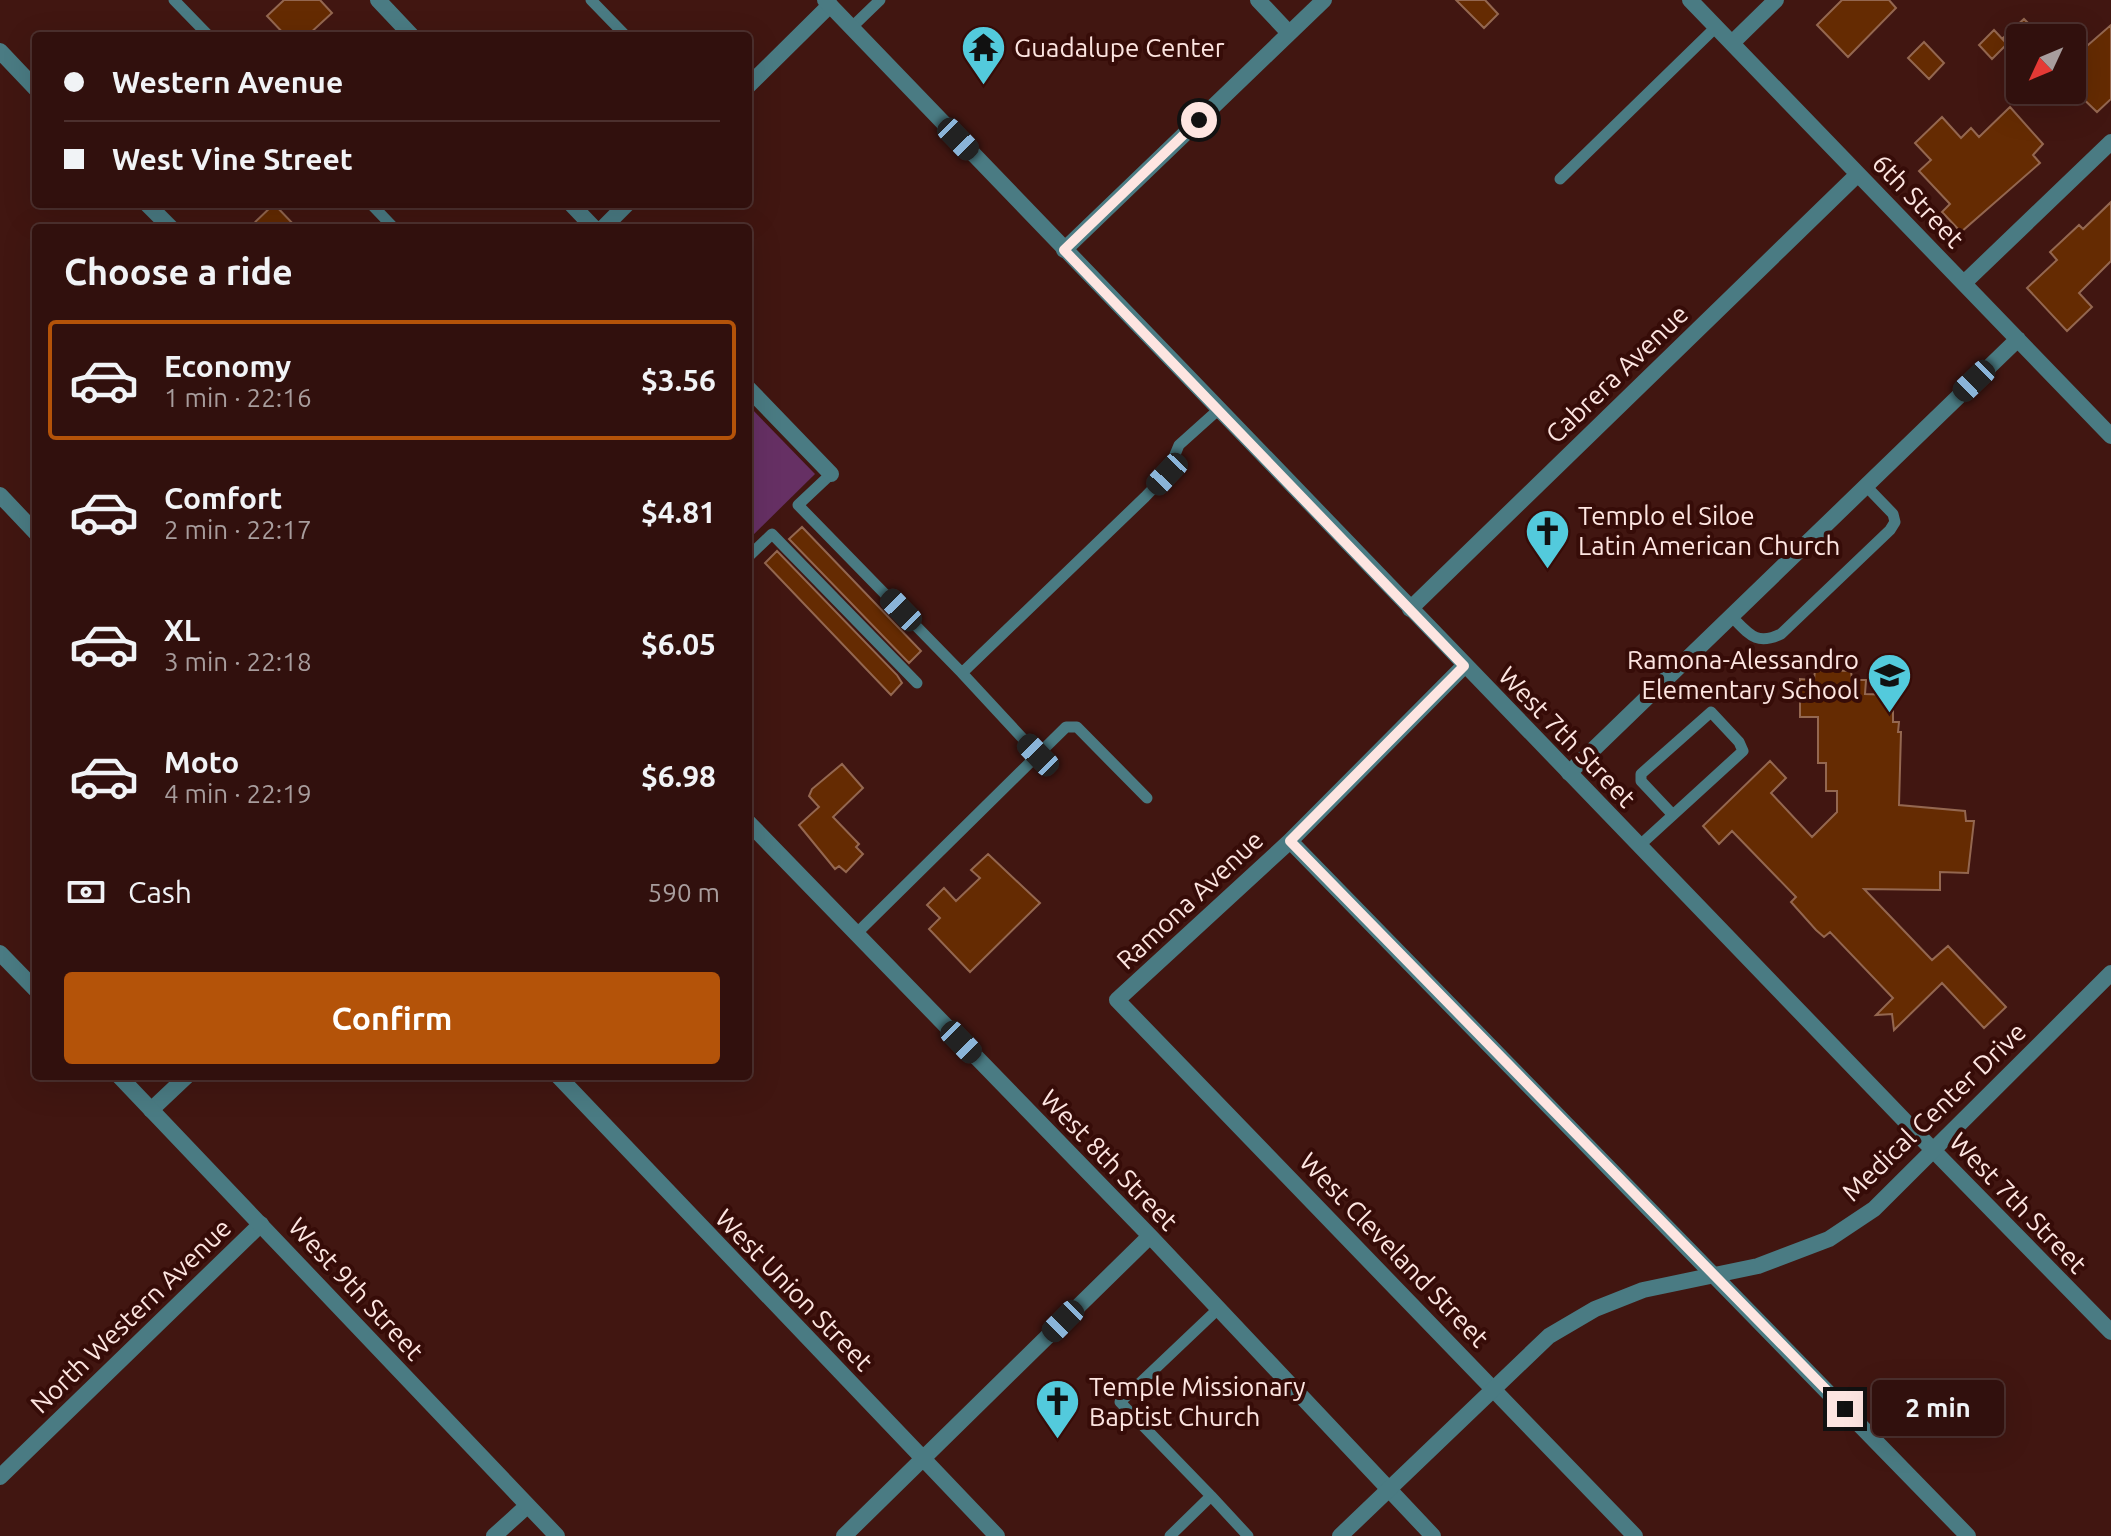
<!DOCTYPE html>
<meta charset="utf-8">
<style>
:root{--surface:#31100d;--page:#391916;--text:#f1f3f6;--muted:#a89d9d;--line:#4c302e;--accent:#b45309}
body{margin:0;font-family:Ubuntu,sans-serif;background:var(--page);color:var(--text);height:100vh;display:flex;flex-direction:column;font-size:30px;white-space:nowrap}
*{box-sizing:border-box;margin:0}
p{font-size:26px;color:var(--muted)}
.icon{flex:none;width:44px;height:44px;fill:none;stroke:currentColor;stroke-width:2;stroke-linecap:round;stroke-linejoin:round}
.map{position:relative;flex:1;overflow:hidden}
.panel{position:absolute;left:32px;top:224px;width:720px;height:856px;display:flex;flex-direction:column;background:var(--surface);border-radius:8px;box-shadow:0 8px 32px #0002,0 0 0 2px var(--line)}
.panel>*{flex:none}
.hud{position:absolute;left:32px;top:32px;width:720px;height:176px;border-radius:8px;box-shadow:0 8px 32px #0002,0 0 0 2px var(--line);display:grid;align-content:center;height:176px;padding:0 32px;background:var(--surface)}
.needle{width:52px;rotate:226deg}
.buttons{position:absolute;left:2006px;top:24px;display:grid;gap:16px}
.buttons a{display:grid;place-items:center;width:80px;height:80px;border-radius:8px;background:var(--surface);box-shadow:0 8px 32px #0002,0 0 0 2px var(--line);font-size:40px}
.end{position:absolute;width:36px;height:36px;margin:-18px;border:10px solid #fde5e1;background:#111;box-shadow:0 0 0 4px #111}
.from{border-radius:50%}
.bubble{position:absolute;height:56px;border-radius:8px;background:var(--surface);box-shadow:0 8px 32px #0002,0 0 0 2px var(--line);font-size:26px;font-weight:600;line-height:56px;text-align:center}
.car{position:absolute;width:24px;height:48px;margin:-24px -12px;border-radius:10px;box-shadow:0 0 6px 2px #0007;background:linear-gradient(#222 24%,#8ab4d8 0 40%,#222 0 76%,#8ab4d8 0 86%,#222 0)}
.hud b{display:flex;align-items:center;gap:28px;height:76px;font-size:30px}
.hud b+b{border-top:2px solid var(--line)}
.hud i{width:20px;height:20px;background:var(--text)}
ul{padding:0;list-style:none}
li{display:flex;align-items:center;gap:24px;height:120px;margin:0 16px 12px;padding:0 16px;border:4px solid transparent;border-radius:8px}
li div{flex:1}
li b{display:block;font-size:30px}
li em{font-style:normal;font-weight:600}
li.current{border-color:var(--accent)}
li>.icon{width:72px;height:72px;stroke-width:1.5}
h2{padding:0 32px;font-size:36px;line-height:96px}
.pay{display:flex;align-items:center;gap:20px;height:88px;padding:0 32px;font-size:30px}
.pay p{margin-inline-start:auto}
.action{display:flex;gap:16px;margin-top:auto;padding:16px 32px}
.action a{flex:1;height:92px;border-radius:8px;background:var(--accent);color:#fff;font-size:32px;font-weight:600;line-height:92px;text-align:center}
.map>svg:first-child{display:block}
</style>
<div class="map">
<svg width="2111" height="1536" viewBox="0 0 2111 1536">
<rect width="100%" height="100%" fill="#411611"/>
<path fill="#663064" d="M748 405 815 474 748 540Z"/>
<path fill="#652b02" stroke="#946750" stroke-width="2" d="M284 0H320L332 13 307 36H286L267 16Z
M1456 0H1485L1498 14 1484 28Z
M1842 0H1889L1896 8 1848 57 1817 25Z
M2024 19 2043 38H2003Z
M2111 25V99L2097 112 2072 88V59Z
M1994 30 2007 44 1992 59 1979 45Z
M1924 42 1944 63 1929 79 1908 58Z
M2010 107 2043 144 2033 155 2040 163 1961 232 1942 212 1950 204 1919 171 1931 160 1915 143 1942 117 1961 138 1971 128 1979 137Z
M2111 202V261L2079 293 2092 307 2067 331 2027 288 2057 260 2050 252 2079 225 2083 229Z
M274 204 297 228H249Z
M802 527 921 651 909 663 789 539Z
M777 551 897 675 902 683 891 695 765 563Z
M1815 670 1851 671 1852 680H1866L1865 694 1893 695V722H1899L1898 732H1901L1899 805 1965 811 1966 821H1974L1968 873 1940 872V890L1864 889 1932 960 1948 946 2006 1007 1984 1028 1942 983 1894 1030 1892 1014 1876 1015 1893 998 1830 932 1824 937 1816 930 1791 902 1796 897 1732 831 1719 844 1703 826 1770 761 1786 778 1771 793 1812 837 1837 812V791H1826V763H1818V717H1800V679L1814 680Z
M842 764 863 788 833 817 859 844 856 847 863 854 846 872 839 866 835 869 799 825 819 807 809 796 812 789Z
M988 854 1040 903 970 972 929 929 940 918 927 905 944 888 956 901 980 878 971 870Z"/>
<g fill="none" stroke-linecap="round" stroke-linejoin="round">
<path stroke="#4a7b83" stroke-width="11" d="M174 0 209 36
M591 0 626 36
M851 28 880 0
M1560 179 1716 27
M371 204 394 228
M831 474 798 505 962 673 1145 497 1167 474 1179 445 1218 410
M748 557 772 534 917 683
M1731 616C1749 634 1756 646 1781 634L1890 530 1895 522 1893 514 1866 486
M962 673 1038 755
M1639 846 1743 751 1739 742 1711 712 1641 774V781L1673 815
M856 934 1066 727H1077L1147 798
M1211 1496 1248 1536
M1170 1536 1211 1496 1120 1402 1218 1309"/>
<path stroke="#4a7b83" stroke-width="16" d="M378 0 412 36
M1258 0 1289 33
M1690 0 2111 436
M1732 43 1776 0
M0 51 36 89
M748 86 830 5
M147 204 171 228
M571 204 594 228
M603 228 627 204
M1064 250 1324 0
M1964 283 2111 142
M748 388 831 474
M0 495 36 533
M1410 609 1858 174
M1464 666 1290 841 1117 1000 1635 1536
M1569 773 2018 339
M748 822 1150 1236 1433 1536
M1290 841 1968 1536
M558 1076 997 1536
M151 1110 187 1076
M1932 1149 2111 1332
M0 1477 261 1224
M494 1536 527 1506
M844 1536 1150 1236"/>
<path stroke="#4a7b83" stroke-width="16" d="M825 0 1932 1149
M0 953 36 990
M119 1076 557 1536
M1340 1536 1549 1336 1595 1309 1643 1290 1758 1266 1829 1239 1874 1209 2111 973"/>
</g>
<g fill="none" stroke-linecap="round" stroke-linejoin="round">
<path stroke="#fde5e1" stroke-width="10" d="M1199 120 1064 250 1464 666 1290 841 1845 1409"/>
</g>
<defs>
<symbol id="temple-pin" viewBox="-11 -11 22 30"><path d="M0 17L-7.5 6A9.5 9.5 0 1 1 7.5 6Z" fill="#53cadc" stroke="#360c08"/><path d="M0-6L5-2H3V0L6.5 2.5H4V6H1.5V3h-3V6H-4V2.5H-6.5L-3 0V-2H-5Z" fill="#111"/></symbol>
<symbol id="church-pin" viewBox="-11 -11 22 30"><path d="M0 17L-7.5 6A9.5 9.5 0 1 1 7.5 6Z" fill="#53cadc" stroke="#360c08"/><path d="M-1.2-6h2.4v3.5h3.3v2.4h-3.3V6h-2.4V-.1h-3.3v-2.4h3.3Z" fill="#111"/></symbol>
<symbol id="school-pin" viewBox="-11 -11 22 30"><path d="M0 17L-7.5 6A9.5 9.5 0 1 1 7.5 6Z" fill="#53cadc" stroke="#360c08"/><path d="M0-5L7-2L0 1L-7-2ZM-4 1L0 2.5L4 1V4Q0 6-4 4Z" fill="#111"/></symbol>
</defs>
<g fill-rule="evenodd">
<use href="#temple-pin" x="958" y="22" width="51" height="69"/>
<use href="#church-pin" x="1522" y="506" width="51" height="69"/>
<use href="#school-pin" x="1864" y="650" width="51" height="69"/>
<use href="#church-pin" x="1032" y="1376" width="51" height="69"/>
</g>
<g text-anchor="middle" stroke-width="8" stroke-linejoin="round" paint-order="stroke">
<g font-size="26" fill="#fde5e1" stroke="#360c08" text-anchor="start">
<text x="1014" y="57">Guadalupe Center</text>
<text x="1578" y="525">Templo el Siloe<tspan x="1578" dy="30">Latin American Church</tspan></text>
<text x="1859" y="669" text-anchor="end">Ramona-Alessandro<tspan x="1859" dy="30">Elementary School</tspan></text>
<text x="1089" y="1396">Temple Missionary<tspan x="1089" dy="30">Baptist Church</tspan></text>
</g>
<g font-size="26" fill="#fde5e1" stroke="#360c08">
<text transform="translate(1918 201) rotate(46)" y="9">6th Street</text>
<text transform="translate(1617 374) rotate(-44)" y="9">Cabrera Avenue</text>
<text transform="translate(1567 737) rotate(46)" y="9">West 7th Street</text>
<text transform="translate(1190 900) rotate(-43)" y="9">Ramona Avenue</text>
<text transform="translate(1934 1112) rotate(-44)" y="9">Medical Center Drive</text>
<text transform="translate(1109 1160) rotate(46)" y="9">West 8th Street</text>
<text transform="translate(2018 1203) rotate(46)" y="9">West 7th Street</text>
<text transform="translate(1394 1250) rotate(46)" y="9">West Cleveland Street</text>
<text transform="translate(356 1289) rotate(47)" y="9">West 9th Street</text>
<text transform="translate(794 1290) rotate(46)" y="9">West Union Street</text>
<text transform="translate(131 1316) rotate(-44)" y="9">North Western Avenue</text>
</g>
</g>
</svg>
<div class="buttons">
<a><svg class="needle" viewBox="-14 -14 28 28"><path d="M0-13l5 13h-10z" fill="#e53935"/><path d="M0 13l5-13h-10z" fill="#a89d9d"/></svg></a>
</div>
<i class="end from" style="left:1199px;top:120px"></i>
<i class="end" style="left:1845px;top:1409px"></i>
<div class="bubble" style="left:1872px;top:1380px;width:132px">2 min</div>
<i class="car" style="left:958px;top:139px;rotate:136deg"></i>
<i class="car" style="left:1974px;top:381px;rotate:226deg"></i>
<i class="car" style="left:1167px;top:474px;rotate:223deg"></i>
<i class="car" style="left:901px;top:610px;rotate:316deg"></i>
<i class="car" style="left:1038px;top:755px;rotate:316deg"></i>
<i class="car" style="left:961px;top:1042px;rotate:136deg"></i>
<i class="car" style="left:1063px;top:1321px;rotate:225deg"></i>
<div class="hud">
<b><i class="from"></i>Western Avenue</b>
<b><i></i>West Vine Street</b>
</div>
<section class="panel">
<h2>Choose a ride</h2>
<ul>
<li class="current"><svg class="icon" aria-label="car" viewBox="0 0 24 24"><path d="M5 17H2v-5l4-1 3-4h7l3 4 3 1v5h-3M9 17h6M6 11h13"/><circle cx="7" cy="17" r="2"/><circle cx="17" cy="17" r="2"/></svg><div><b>Economy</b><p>1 min · 22:16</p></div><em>$3.56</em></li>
<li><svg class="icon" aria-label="car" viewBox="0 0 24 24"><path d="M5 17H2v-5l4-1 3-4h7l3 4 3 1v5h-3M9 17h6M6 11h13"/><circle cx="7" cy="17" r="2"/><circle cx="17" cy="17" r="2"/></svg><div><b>Comfort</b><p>2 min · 22:17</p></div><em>$4.81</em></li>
<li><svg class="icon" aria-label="car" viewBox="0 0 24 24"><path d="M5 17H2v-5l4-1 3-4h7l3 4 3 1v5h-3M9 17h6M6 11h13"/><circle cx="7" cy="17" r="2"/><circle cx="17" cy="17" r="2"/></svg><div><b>XL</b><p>3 min · 22:18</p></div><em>$6.05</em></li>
<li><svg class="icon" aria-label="car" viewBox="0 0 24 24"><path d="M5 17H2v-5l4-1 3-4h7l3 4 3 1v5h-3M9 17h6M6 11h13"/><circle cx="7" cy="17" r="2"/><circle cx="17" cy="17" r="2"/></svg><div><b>Moto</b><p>4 min · 22:19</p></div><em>$6.98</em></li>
</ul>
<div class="pay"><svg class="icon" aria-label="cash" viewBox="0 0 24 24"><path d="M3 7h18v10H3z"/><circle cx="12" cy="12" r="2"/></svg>Cash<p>590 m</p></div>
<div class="action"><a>Confirm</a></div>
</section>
</div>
